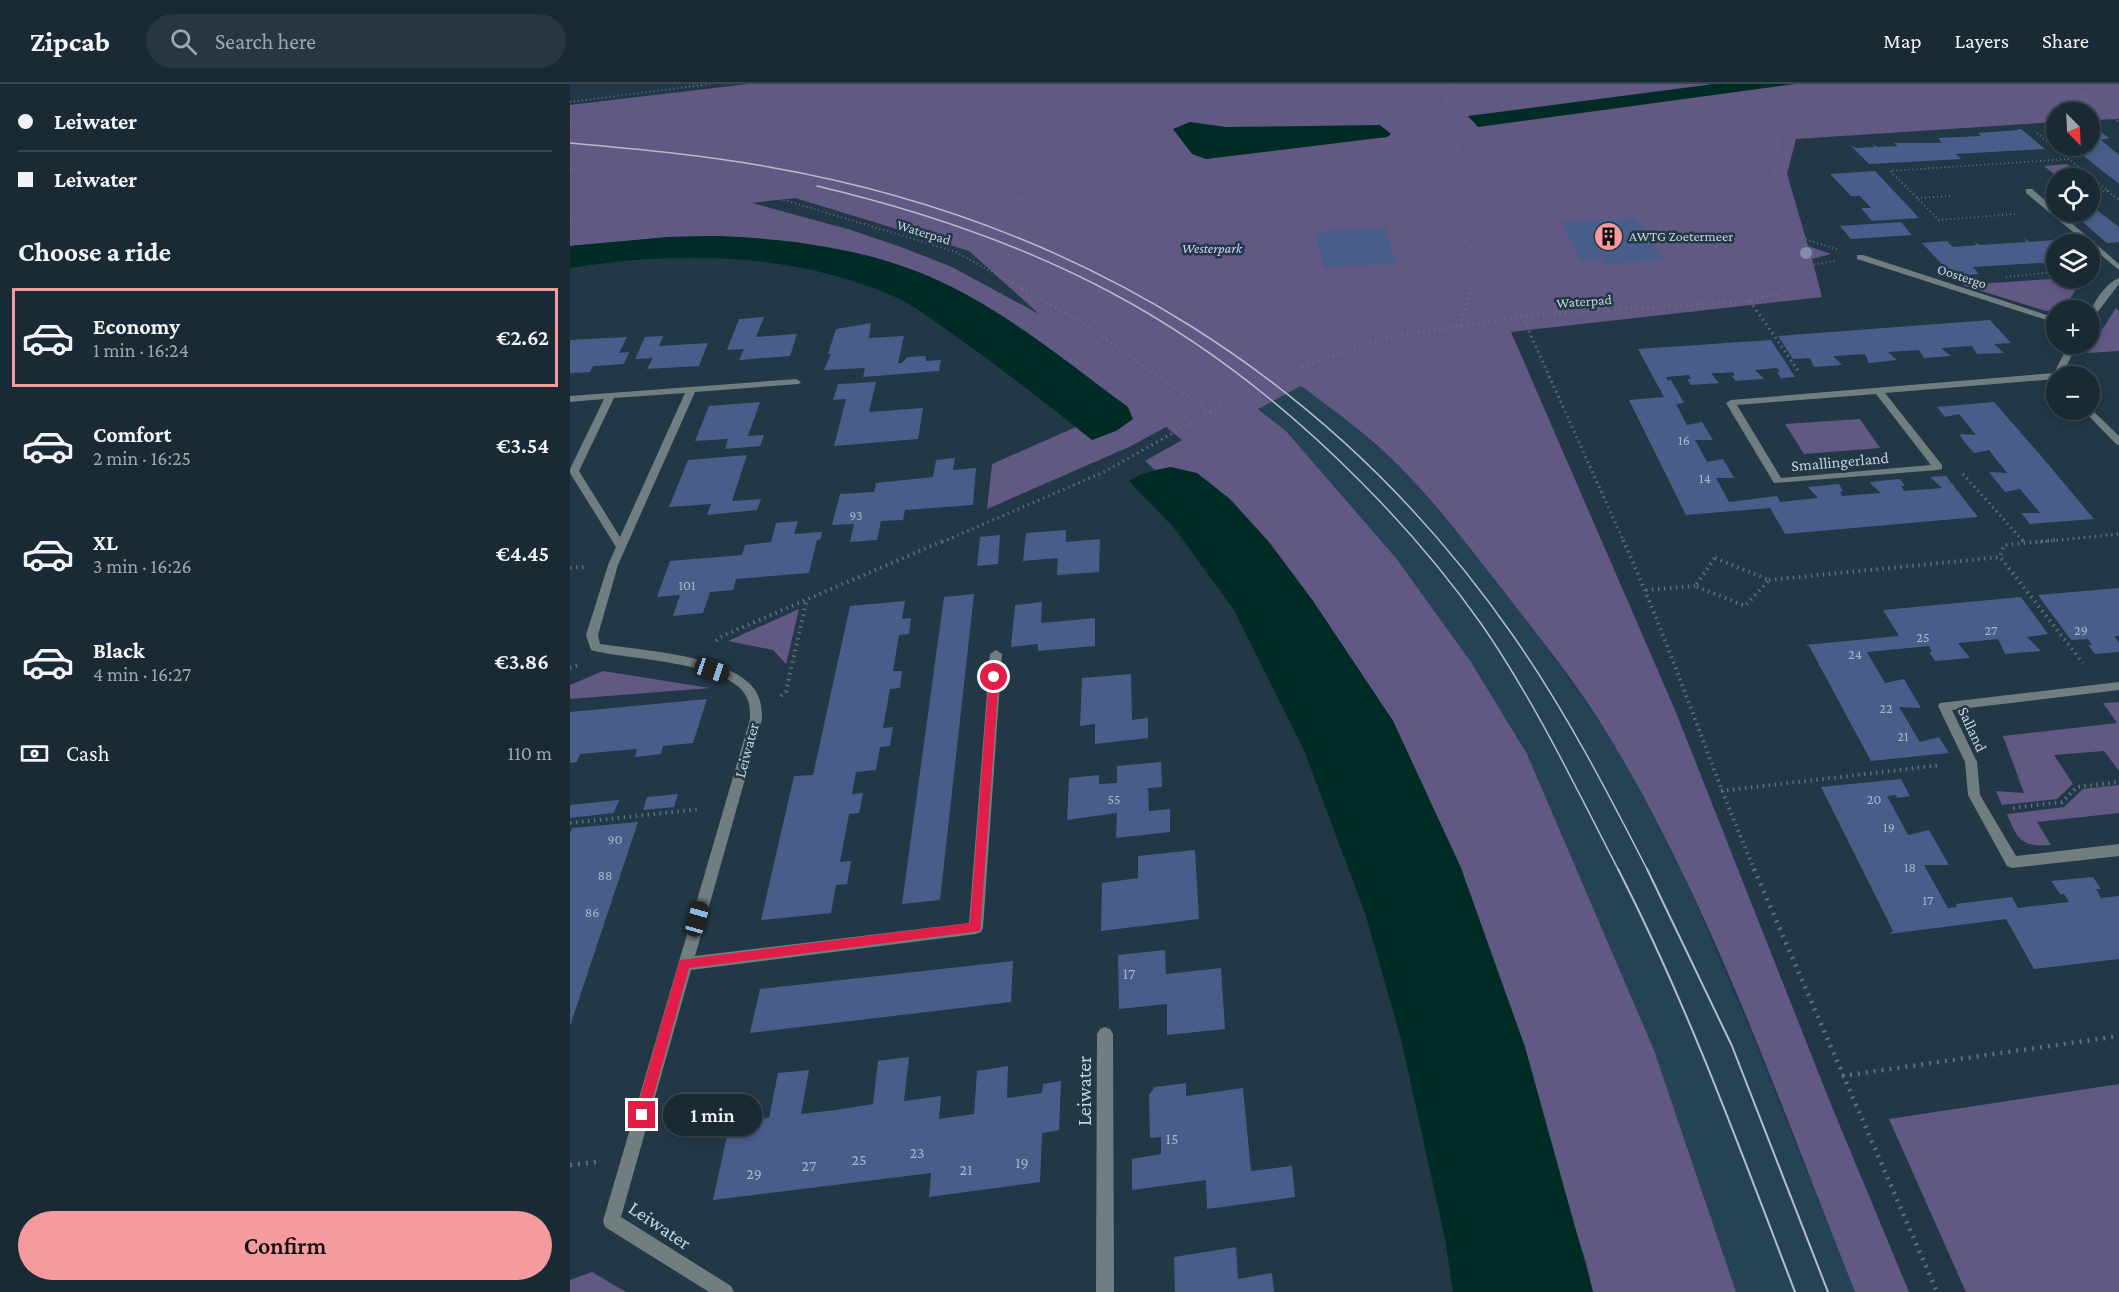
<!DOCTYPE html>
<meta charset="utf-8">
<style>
:root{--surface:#1a2a34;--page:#273640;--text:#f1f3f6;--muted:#9fa7ac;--line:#38464f;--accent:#f59b9e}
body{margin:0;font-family:"Crimson Pro",serif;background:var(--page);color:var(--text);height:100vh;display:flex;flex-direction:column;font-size:22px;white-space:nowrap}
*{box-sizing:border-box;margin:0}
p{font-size:20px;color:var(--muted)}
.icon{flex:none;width:33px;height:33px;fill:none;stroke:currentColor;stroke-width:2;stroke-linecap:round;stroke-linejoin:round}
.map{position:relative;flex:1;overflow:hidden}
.drawer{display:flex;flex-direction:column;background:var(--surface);width:570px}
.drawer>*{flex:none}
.guide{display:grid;align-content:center;height:132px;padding:0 18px;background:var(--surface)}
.needle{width:39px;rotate:156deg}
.fabs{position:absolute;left:1476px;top:18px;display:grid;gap:12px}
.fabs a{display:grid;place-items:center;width:54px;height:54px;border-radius:50%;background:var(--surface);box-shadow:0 3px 9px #0003,0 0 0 2px var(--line);font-size:30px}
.end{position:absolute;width:27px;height:27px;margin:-14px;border:8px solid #e11d48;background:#fff;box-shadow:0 0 0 3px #fff}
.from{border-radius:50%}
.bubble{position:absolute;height:42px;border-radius:21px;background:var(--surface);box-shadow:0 3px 9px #0003,0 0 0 2px var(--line);font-size:20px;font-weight:600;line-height:42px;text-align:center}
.car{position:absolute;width:18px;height:36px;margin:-18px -9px;border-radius:8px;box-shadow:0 0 4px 2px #0007;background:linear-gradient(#222 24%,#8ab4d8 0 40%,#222 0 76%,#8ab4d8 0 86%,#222 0)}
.guide b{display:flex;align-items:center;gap:21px;height:57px;font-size:22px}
.guide b+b{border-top:2px solid var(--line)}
.guide i{width:15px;height:15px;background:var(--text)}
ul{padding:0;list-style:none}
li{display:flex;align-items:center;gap:18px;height:99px;margin:0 12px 9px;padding:0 6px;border:3px solid transparent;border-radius:0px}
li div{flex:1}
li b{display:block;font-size:22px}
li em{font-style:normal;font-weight:600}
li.on{border-color:var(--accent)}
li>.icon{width:54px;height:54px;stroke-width:1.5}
h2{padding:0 18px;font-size:27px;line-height:72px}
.pay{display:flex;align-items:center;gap:15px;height:66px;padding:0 18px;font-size:22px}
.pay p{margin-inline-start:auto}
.cta{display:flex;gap:12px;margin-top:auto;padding:12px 18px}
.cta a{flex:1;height:69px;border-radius:36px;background:var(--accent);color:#111;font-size:24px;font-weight:600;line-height:69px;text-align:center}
header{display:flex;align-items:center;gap:36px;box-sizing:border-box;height:84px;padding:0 30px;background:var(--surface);border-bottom:2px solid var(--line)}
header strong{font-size:28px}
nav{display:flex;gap:33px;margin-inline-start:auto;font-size:21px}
.search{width:420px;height:54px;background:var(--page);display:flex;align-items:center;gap:15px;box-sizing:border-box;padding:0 21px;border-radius:33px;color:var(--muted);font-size:22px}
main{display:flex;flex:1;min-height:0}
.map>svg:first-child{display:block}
</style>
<header>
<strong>Zipcab</strong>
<div class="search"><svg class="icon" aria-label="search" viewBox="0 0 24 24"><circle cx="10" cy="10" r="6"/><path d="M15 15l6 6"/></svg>Search here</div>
<nav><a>Map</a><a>Layers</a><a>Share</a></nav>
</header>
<main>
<section class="drawer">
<div class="guide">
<b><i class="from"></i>Leiwater</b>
<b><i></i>Leiwater</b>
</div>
<h2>Choose a ride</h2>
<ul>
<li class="on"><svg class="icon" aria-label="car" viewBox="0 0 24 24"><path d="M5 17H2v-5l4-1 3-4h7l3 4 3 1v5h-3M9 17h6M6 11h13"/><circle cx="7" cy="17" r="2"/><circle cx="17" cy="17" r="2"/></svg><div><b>Economy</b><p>1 min · 16:24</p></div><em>€2.62</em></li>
<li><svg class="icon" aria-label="car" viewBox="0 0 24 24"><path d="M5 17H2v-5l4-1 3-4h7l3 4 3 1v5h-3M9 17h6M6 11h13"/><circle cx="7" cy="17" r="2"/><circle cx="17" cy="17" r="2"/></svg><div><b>Comfort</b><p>2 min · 16:25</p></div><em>€3.54</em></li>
<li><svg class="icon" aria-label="car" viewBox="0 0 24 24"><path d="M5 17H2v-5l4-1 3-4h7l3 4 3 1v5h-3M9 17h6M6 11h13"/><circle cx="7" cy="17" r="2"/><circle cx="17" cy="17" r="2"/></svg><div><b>XL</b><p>3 min · 16:26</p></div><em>€4.45</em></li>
<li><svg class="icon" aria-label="car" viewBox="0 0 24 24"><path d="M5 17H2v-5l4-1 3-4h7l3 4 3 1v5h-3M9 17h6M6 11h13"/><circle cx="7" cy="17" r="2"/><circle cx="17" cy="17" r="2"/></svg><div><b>Black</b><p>4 min · 16:27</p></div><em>€3.86</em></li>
</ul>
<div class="pay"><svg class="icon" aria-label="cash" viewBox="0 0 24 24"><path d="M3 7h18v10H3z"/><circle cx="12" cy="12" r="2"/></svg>Cash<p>110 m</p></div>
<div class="cta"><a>Confirm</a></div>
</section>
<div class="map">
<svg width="1549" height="1208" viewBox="0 0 1549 1208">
<rect width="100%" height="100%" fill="#223846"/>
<path fill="#254355" d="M0 54 141 68 282 91 400 125 496 160 628 231 766 327 831 383 893 455 972 557 1040 652 1108 777 1183 953 1285 1208H1166L1084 966 957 670 901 578 826 474 716 347 647 289 588 249 456 177 367 143 250 108 118 83 0 71Z"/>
<path fill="#615884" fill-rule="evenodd" d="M178 0H1549V35L1520 36V28H1486V38L1226 55 1217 90 1238 162 1261 170 1242 175 1252 213 941 248 1105 626 1260 1018 1339 1208H1285C1211 1023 1143 824 1040 654 1009 602 969 553 932 505 900 464 868 422 831 384 802 354 765 327 731 302L688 325 716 347 826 474 901 578 957 670 1084 966 1166 1208H1023L1016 1178 891 784 823 637 743 517 601 383 585 386 575 377 612 356 596 343 559 363 417 425 422 380 506 343 522 356 299 172 226 158 146 152 99 153 0 162V21ZM225 114 399 167 469 230 382 183 331 163 281 146 182 119Z
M1497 80 1515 94H1489L1474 82Z
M1497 194H1513L1493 226 1476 227 1392 201Z
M1546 224 1549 227V267L1517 269Z
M1290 335 1310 364 1234 370 1215 340Z
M229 525 216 580 203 566 158 557Z
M33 587 140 604 0 615V601Z
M1549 618V687L1534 667 1484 671 1503 700 1487 715 1432 721 1426 707 1454 709 1433 652 1547 639 1533 619Z
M1549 701V729L1467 738 1481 761C1452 763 1447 756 1437 730L1494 723 1513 705Z
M1549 1000V1208H1396L1319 1035Z
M22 1188 56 1208H0V1196Z"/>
<path fill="#012b25" d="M1144 0H1225L908 43 898 32Z
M620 38 656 43 810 41 821 50 817 53 636 75 622 70 603 45Z
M146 152C232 155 321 168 397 211 454 242 505 284 558 323L563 335 546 347 522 356C478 321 434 286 388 254 367 239 346 222 323 212 221 168 107 167 0 184V162L99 153Z
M601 383 627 389 660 415 699 458 743 517 823 637 891 784 955 963 1023 1208H883L875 1155 831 955 795 829 734 666 664 526 605 445 559 397 571 390Z"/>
<path fill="#495d8a" d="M1447 45H1451L1475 65 1386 70 1391 75 1299 80 1280 61 1286 64 1305 63 1302 60 1308 63 1328 62 1324 59H1372L1368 54 1411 52 1408 49 1449 46Z
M1520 45H1527L1539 54 1531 56 1549 71V100L1501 62H1520Z
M1305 87 1337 121 1349 134 1302 137 1291 124H1301L1290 112H1281L1260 90Z
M1520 121 1549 143V158L1537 159 1501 128H1520Z
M1066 134 1093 176 1034 180 1031 175 1010 176 991 138Z
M1331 138 1342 151 1281 155 1270 142Z
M815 143 826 179 754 184 745 148Z
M1453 154 1460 158 1484 156 1489 160H1486V178L1403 183 1409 190 1383 192 1352 159 1377 157 1383 163 1407 161 1403 157 1410 161 1457 158Z
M194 233 186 253 227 250 220 272 169 276 174 265 157 266 169 235Z
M1420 236 1441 259 1424 260 1434 269 1407 270 1402 262 1371 264 1381 272 1354 274 1349 266 1318 268 1327 276 1299 279 1295 270 1263 272 1272 281 1244 283 1240 274 1223 275 1208 252Z
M301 239 299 254 334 252 328 279H332L337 273 353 272 356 273V277L371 276 369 287 293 293 295 284 254 286 261 270H258L266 245Z
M93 252 89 262 138 259 129 282 77 285 83 274 65 275 75 253Z
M57 253 49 269 59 268 54 280 23 282 20 288 0 289V256Z
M1201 256 1225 293 1211 294 1207 288H1210L1207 284 1185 286 1194 295 1166 297 1162 292 1165 291 1163 288 1152 289H1141L1149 299 1121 301 1117 295H1121L1119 291 1096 293 1098 297 1101 296 1114 319 1106 320 1117 341 1132 338 1143 356H1125L1137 378 1153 375 1164 394H1146L1159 418 1207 412 1210 418 1248 414 1238 403 1269 400 1273 407 1270 408 1272 412 1311 409 1299 398 1330 395 1335 402H1331L1334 407 1372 404 1360 393 1376 392 1408 433 1215 450 1200 424 1116 431 1059 316 1094 313 1068 265Z
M306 298 299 328 353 324 348 355 264 362 276 315 263 316 268 300Z
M190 318 178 352 194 351 190 362 155 365 158 355 125 357 139 322Z
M1424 318 1472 373 1524 435 1460 440 1451 429H1470L1450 405 1435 408 1419 388 1437 389 1419 366 1404 369 1396 360 1389 350 1406 351 1389 330 1375 333 1367 323Z
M177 371 162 417 191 415 187 426 137 431 141 420 99 423 118 376Z
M385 374 383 386 406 384 403 421 335 426 333 436 311 437 307 456 280 458 284 440 262 441 270 410 304 408 306 399 363 393 366 376Z
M228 437 224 450 252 448 251 455 247 456 239 489 166 495 163 506 140 508 133 529 103 532 110 511 87 513 100 477 172 471 175 461 201 458 206 439Z
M496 446V458L530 455 529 488 487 491 488 474 453 477 456 449Z
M430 451 428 480 407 482 410 453Z
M1549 504V552H1544L1549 559V568L1525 570 1518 561H1522L1518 555 1501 556 1468 511Z
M404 510 370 816 332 820 374 513Z
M1451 513 1478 550 1457 553 1471 567 1435 570 1428 555 1388 559 1400 574 1365 577 1359 568H1362L1359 562 1297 568 1315 599 1334 595 1351 624 1329 623 1350 658 1369 653 1379 669 1301 677 1239 562 1235 561 1329 552 1313 526Z
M335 517 332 535 341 534 339 550 329 551 323 587H332L330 604 320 605 313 644 323 643 320 662 310 663 306 686 286 688 282 710 293 709 289 729 279 730 270 778 281 777 277 800 266 801 261 829 191 836 224 692 243 691 280 522Z
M472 518 471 539 525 534V562L468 567V560L441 563 445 521Z
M561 590 562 636 578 634V654L525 660V640L510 642 512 594Z
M137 615 123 659 93 662 91 670 65 673 67 665 10 670 7 678 0 679V628Z
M591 678 592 703 578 704 579 727 600 725V748L546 754 547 729 497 736 499 694 529 691V700L547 699V682Z
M1331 695 1340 712 1327 714 1326 711 1317 712 1338 751 1359 746 1379 781H1354L1378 824 1387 823 1386 820 1442 813 1448 824 1499 818 1494 810H1490L1481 797 1523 793 1531 805H1526L1531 814 1549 812V875L1464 885 1436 835 1319 850 1323 847 1251 703Z
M108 710 104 723 73 726 77 713Z
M49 716 44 729 0 734V721Z
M68 738 0 942V749L2 744Z
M625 766 629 835 531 847 532 799 568 794V772Z
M595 866 596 890 651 884 655 945 597 951V920L549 925 548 871Z
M443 877 441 918 180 949 190 905Z
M339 973 334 1017 371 1012 369 1035 404 1030 407 987 438 982 437 1014 472 1009 473 1000 491 997 489 1046 472 1049 470 1098 359 1113 361 1089 143 1116 160 1038 199 1034 208 989 239 986 231 1030 266 1026 303 1020 308 977Z
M616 999V1012L673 1004 681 1087 722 1082 725 1113 637 1125 636 1096 562 1106V1075L591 1070V1053L580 1054 579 1011 585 1003Z
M666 1163 668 1195 702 1189 704 1208H605L604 1173Z"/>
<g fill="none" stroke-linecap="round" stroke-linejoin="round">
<path stroke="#5d707c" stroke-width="2" stroke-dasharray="1 3" stroke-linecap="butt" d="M880 0 875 39 888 66C809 122 897 128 905 178 906 185 903 194 901 201
M1511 11 1549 38
M876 16 944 17 985 0
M0 18 140 0
M0 43 216 63 356 88 450 115 509 121 669 109 712 91 773 76 846 66H888
M880 47 962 76 1088 108 1269 166
M1467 49 1538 107 1520 108
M0 85 49 88 218 117 386 168 445 201
M1538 107 1549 116
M1347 114 1382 112
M1445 130 1369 136 1320 87 1499 75
M0 135 29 132 110 134 182 112
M1224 151 1205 91 1208 48 1235 34 1549 8
M1436 193 1486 188
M1217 201 1231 183 1265 177"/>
<path stroke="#5d707c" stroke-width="3" stroke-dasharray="1.5 4" stroke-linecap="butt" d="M442 199 511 238 640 328 659 316
M1180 217 1229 288
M952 232 1054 458
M890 242 902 199
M732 283 792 261 837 250 952 232 1180 217 1211 208 1218 199
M1393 390 1454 458
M372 458 534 388 640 328
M1470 458 1549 450"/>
<path stroke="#5d707c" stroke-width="4" stroke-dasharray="1.5 4.5" stroke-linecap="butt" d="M1053 456C1102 564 1138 678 1185 787
M1452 456 1454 458
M1485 456 1434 461 1430 473 1513 579
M1145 474 1199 496 1175 522 1125 502Z
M0 484 16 483
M1199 496 1430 473
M1076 506 1125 502
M146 557 152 552 375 456
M0 584 10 580
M211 612 216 607 237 515
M1151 707 1371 681
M1443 724 1492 718 1507 703 1549 698
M0 739 131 725"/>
<path stroke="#5d707c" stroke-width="4.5" stroke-dasharray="2 6" stroke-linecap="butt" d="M1184 785 1367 1208
M1272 992 1549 952
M0 1081 26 1078"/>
<path fill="#707e80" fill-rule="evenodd" d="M1456 105H1462L1549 180V186L1456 109Z
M1287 171H1293L1486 234V239L1287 175Z
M1549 194V200L1523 234H1520C1520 221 1536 199 1549 194Z
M1499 260H1507L1492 292H1486V295L1315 309 1372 381V385L1368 386 1204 399 1156 319 1161 316 1484 289ZM1306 310 1361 381 1211 394 1167 321Z
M226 295 231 298 229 300 125 308 48 481 28 551 30 560C70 566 153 571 181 601 190 610 192 622 192 635L125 872 399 839 420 570 426 566 432 570 413 844 411 848 406 850 121 886 51 1133 161 1202 164 1208H139L35 1143 33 1137 180 635C180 627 180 619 176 612 158 577 56 576 21 566L16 551 38 481 46 463 0 389V385L34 315 0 318V312ZM115 309 50 453 9 387 44 314Z
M1520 324 1549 352V361L1546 360 1513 326H1520Z
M1549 598V606L1382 626 1407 678 1410 711 1446 772 1549 760V772L1442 784 1437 782 1398 711 1395 678 1368 622 1370 619Z
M535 943 540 945 543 950 544 1208H526L527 950 530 945Z"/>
<path stroke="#b0bfc8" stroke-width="1.5" d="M0 59C67 65 133 71 199 83 507 137 765 295 944 553 995 626 1037 707 1078 787
M247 102C467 154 631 236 791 398 835 442 876 490 912 541 965 618 1006 704 1049 787"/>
<path stroke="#b0bfc8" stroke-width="2" d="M1048 785C1118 922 1170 1065 1225 1208
M1077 785 1162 962 1258 1208"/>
</g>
<circle fill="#858aab" cx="1236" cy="169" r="6"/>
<path fill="#e11d48" d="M424 589 429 593 410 847 119 884 78 1031 76 1035 72 1037 67 1035 65 1031 110 876 400 839 419 593Z"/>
<defs>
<symbol id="building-disc" viewBox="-11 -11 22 22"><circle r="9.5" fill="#f59b9e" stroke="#223846"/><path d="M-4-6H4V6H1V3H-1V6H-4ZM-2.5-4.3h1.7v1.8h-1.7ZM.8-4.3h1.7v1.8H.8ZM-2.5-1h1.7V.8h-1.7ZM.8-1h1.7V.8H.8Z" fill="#111"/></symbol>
</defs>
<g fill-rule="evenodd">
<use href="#building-disc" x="1022" y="136" width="33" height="33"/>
</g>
<g text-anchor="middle" stroke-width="5" stroke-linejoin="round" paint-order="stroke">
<g font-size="14" fill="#c6d4dc" stroke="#223846">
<text transform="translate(354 148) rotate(17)" y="5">Waterpad</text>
<text transform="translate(1392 192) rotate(18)" y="5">Oostergo</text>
<text transform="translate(1014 217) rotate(-4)" y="5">Waterpad</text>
</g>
<g font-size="14" fill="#c6d4dc" stroke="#223846" text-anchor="start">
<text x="1059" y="157">AWTG Zoetermeer</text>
</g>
<g font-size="14" font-style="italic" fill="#d6cefd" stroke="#223846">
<text x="642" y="169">Westerpark</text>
</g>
<g font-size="14" fill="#a7b6c8">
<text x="1114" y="361">16</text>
<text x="1135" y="399">14</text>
<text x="286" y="436">93</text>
<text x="117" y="506">101</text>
<text x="1421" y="551">27</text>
<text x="1511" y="551">29</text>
<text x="1353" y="558">25</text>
<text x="1285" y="575">24</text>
<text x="1316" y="629">22</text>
<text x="1333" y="657">21</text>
<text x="544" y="720">55</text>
<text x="1304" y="720">20</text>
<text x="1319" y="748">19</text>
<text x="45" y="760">90</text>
<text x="1340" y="788">18</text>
<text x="35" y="796">88</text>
<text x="1358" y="821">17</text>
<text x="22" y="833">86</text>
</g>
<g font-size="16" fill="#c6d4dc" stroke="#223846">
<text transform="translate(1270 377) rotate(-5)" y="6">Smallingerland</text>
<text transform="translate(1403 645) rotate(65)" y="6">Salland</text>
<text transform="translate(176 666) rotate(-75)" y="6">Leiwater</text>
</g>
<g font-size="16" fill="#a7b6c8">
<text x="559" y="895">17</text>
<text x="602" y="1060">15</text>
<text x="347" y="1074">23</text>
<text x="289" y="1081">25</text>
<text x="452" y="1084">19</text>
<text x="239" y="1087">27</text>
<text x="396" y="1091">21</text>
<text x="184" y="1095">29</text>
</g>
<g font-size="20" fill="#c6d4dc" stroke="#223846">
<text transform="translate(514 1007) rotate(-90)" y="7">Leiwater</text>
<text transform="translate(90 1141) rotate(34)" y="7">Leiwater</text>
</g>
</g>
</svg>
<div class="fabs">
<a><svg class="needle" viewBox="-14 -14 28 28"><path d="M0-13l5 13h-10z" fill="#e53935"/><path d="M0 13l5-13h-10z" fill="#9fa7ac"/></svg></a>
<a><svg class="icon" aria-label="locate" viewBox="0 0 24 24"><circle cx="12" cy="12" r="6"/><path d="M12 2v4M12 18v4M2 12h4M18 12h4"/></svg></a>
<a><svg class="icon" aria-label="layers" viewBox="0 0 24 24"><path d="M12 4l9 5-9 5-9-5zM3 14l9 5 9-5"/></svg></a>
<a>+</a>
<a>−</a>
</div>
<i class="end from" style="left:424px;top:593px"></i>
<i class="end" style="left:72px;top:1031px"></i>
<div class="bubble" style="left:93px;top:1010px;width:99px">1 min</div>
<i class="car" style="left:142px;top:586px;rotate:109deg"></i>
<i class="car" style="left:127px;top:835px;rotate:16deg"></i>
</div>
</main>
